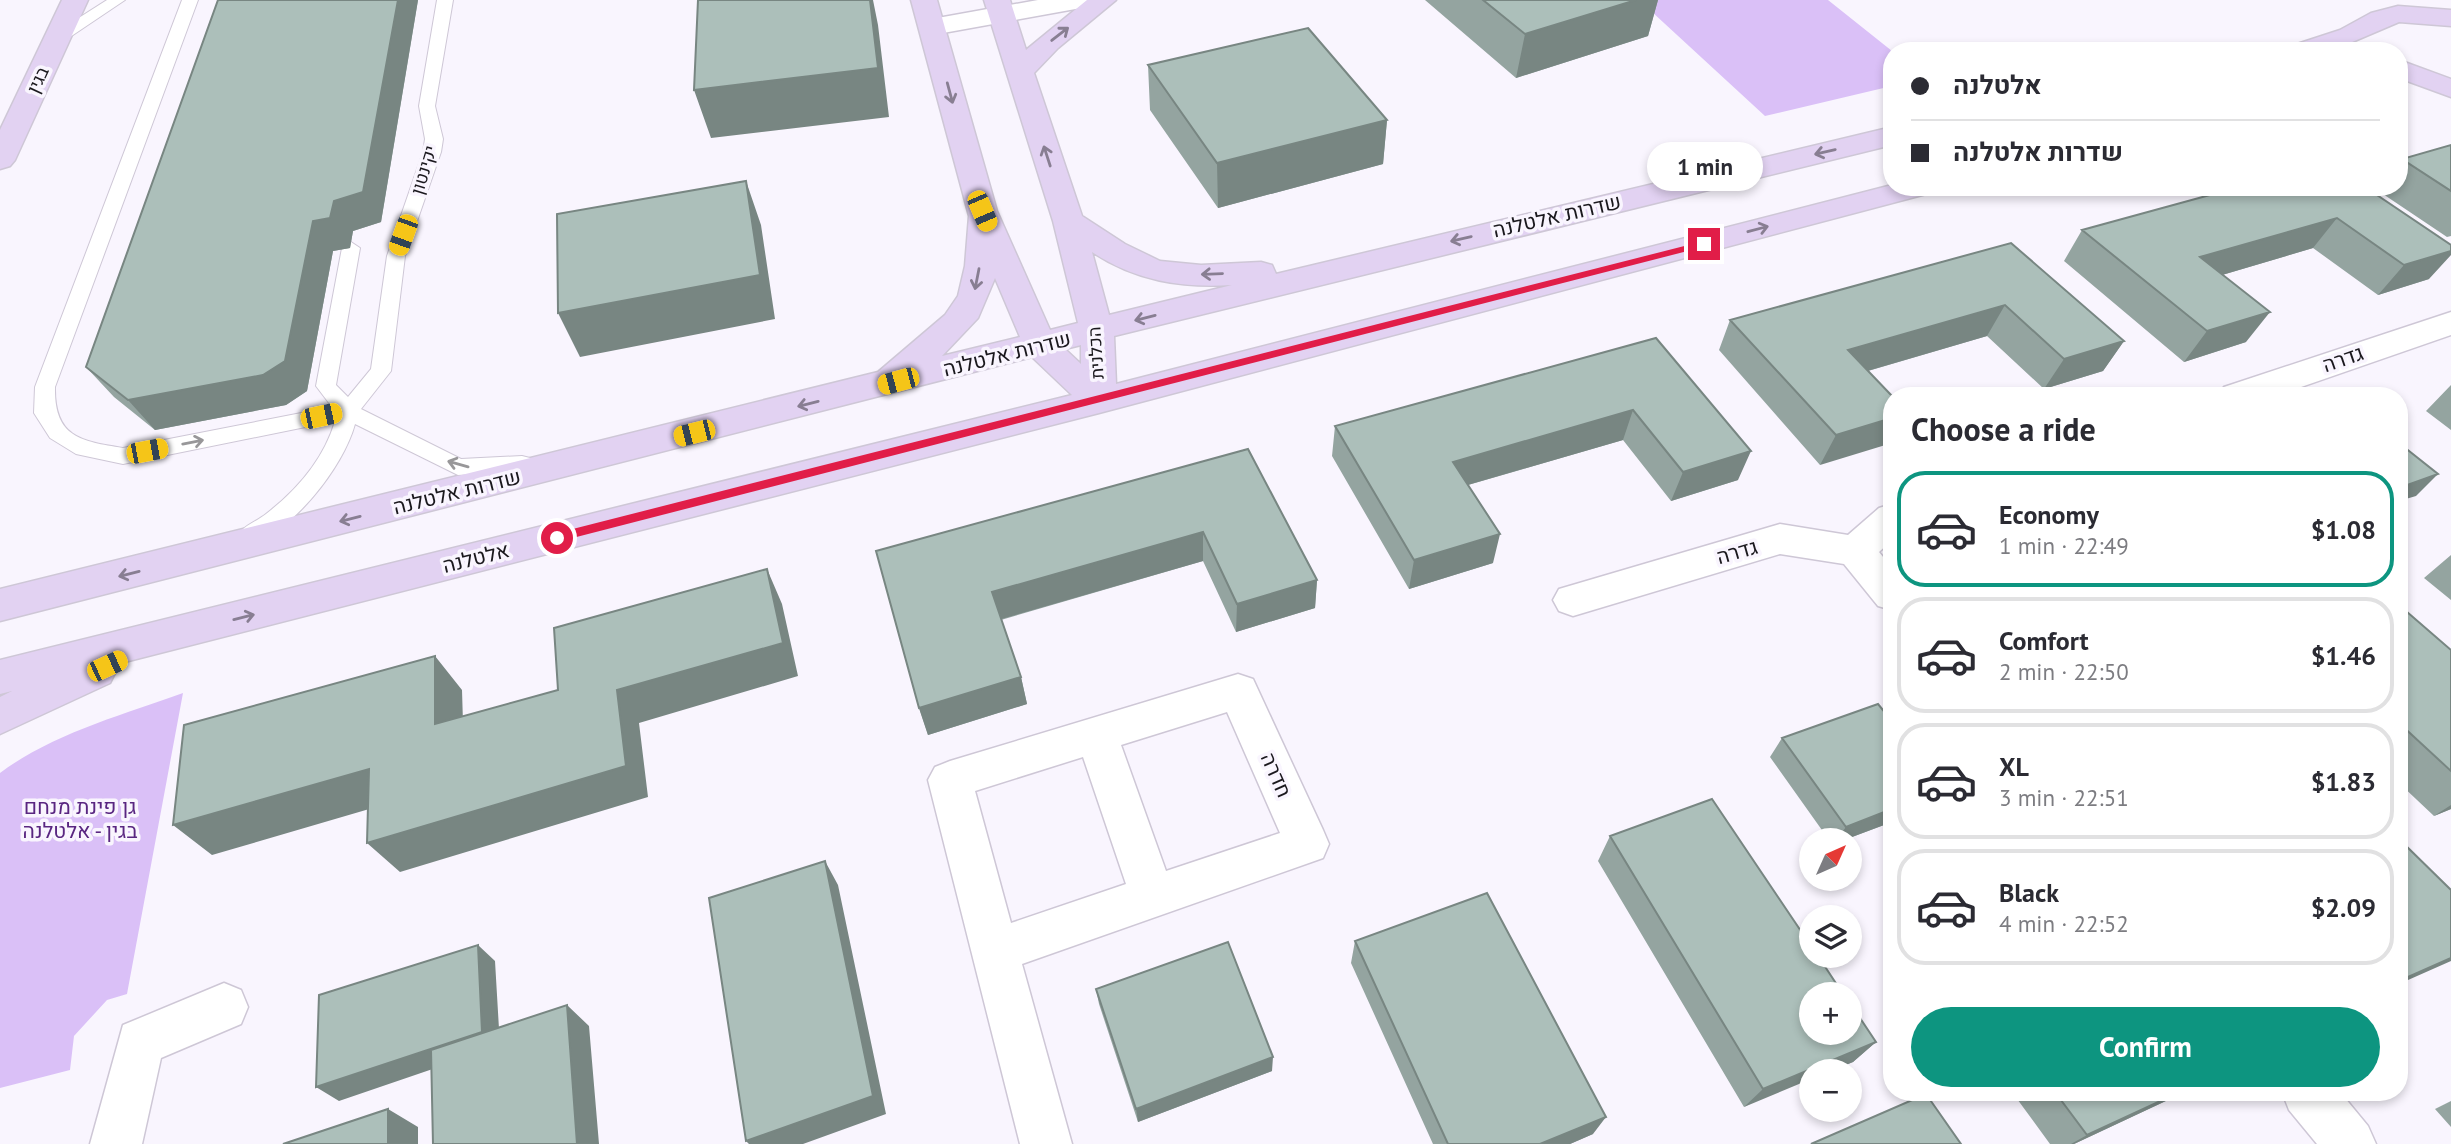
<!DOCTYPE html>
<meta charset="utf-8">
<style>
:root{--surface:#fff;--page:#f2f2f3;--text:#2b2b33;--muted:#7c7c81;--line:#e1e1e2;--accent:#0d9580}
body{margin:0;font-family:"PT Sans",Heebo,sans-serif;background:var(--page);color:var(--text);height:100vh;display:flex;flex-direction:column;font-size:26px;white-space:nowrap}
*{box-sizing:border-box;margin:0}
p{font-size:23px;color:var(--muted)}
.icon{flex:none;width:38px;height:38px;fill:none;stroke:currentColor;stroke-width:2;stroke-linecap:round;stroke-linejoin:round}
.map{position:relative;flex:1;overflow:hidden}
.drawer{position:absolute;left:1883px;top:387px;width:525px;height:714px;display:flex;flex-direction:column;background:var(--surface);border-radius:28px;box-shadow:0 4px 10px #0003}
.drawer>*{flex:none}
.guide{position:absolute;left:1883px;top:42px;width:525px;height:154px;border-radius:28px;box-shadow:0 4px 10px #0003;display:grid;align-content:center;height:154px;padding:0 28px;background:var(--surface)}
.needle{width:46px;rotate:45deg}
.tools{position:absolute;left:1799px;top:828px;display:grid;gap:14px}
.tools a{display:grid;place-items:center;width:63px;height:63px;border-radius:50%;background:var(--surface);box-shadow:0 4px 10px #0003;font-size:35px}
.end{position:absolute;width:32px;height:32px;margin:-16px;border:9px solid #e11d48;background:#fff;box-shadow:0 0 0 4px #fff}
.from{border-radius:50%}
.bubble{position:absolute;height:49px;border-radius:24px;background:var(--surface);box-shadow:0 4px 10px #0003;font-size:23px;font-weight:700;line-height:49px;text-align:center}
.car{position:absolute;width:21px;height:42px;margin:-21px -10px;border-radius:9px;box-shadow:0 0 5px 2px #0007;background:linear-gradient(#f5c518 24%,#345 0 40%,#f5c518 0 76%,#345 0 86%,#f5c518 0)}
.guide b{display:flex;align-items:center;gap:24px;height:66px;font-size:26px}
.guide b+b{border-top:2px solid var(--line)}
.guide i{width:18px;height:18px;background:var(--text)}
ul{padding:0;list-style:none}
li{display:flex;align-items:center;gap:21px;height:116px;margin:0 14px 10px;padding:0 14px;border:4px solid var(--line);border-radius:28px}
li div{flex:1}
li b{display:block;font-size:26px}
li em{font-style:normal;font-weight:700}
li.current{border-color:var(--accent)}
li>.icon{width:63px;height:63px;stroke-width:1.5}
h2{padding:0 28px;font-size:32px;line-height:84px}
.button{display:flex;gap:14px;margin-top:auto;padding:14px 28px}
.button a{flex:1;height:80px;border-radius:42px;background:var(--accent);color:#fff;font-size:28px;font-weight:700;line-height:80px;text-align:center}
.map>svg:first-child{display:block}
</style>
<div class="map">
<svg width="2451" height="1144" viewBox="0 0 2451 1144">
<rect width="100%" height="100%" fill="#f9f5fe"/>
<path fill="#dac0f7" d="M1639 0H1828L1892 51V86L1765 116Z
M183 693 127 994 107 1000 74 1036 70 1070 0 1088V773C52 734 122 715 183 693Z"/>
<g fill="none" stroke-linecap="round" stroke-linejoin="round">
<defs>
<path id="lane" d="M107 0H125L64 41H52V35Z
M182 0H198L55 387C54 437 80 441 123 448L332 407 316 386 342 248 351 242 360 248 336 385 348 397 371 369 387 256 423 152 425 139 419 106 437 0H453L435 106 443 139 441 152 405 256 391 371 361 409 461 459 522 456 530 458 533 464 530 470 458 475 355 424C343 468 292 532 247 547L239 544 236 538C242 526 256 522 266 514 297 490 324 459 335 421L123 464 76 454 50 438 34 413 35 387Z"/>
<path id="street" d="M1038 0H1094L1090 5 1081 8 932 35 923 33 919 27 923 21 932 19Z
M2451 312V335L2275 396H2219L2224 387Z
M1892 504V540L1879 552 1892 568V610L1878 606 1844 564 1780 554 1573 616 1559 611 1553 600 1559 589 1780 524 1848 535 1879 508Z
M1238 674 1253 679 1323 830 1329 844 1323 858 1022 964 1072 1144H1020L928 780 935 767 950 761ZM1227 712 1280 833 1166 871 1121 745ZM1083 757 1126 884 1011 923 975 791Z
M224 983 241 990 248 1007 241 1024 161 1058 142 1144H90L123 1025Z
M2282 1092H2340L2368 1126 2376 1144H2317L2289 1110Z"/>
<path id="secondary" d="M62 0H88L15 160 10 166 0 169V130Z
M911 0H937L997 211 1050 330 1078 323 1053 221 984 0H1010L1026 50 1087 0H1116L1058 48 1034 73 1082 216 1125 244 1160 261 1201 265 1261 262 1272 265 1276 274 1892 127V145L1114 336 1116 384 1892 185 1934 187 1930 193 1099 413 113 665 116 671 110 683 0 734V697L12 691 0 694V660L1072 395 1032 357 0 621V589L878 372 945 315 958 296 965 266 969 216ZM1092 252C1136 281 1181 288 1232 285L1109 315ZM995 278 1020 337 942 356 978 318ZM1081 345V364L1065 349Z
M2398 6 2451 10V26L2399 22 2331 51H2290L2294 45 2340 30 2371 13Z
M2399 60 2451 79V97L2399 78Z"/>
</defs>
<use href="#lane" stroke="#cec7d6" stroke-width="2"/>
<use href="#street" stroke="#cec7d6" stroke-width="3"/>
<use href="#secondary" stroke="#cec7d6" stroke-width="3"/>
<use href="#lane" fill="#fff" fill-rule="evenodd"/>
<use href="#street" fill="#fff" fill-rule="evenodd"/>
<use href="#secondary" fill="#e2d2f2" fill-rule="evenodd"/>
</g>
<path fill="#94a4a0" d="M218 0H418L381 222 353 231 350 248 333 251 307 391 286 405 155 430 114 397 86 367Z
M1425 0H1658L1648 36 1516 78Z
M1148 65 1387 120 1383 164 1218 208 1150 110Z
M2451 145V236L2447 237 2377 190 2379 187H2399V163L2402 159Z
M2365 187 2429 279 2378 295 2313 248 2222 275 2246 342 2184 362 2064 261 2082 230Z
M2011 243 2124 341 2103 371 2044 389 1987 336 1868 371 1892 396 1820 465 1719 350 1730 320Z
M1656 338 1738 480 1671 501 1623 440 1468 485 1493 563 1409 589 1332 456 1335 426Z
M2451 385V430L2426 411Z
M1248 449 1317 580 1315 608 1236 632 1203 561 1001 620 1021 677 1027 704 928 735 919 708 876 551Z
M2451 555V600L2424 578Z
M2399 605 2451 650V809L2434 816 2399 783Z
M1892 721V822L1844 840H1829L1770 757 1782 738Z
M1610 836 1876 1042 1853 1062 1831 1071H1811L1744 1107 1598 861Z
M1355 941 1593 1134 1570 1144H1433L1351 963Z
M1096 989 1272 1071 1138 1122 1099 1004Z
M2012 1092H2185L2074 1144H2050Z
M2451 1101V1127L2435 1109Z"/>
<path fill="#788682" d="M398 0H418L381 222 353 231 350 248 333 251 307 391 286 405 155 430 128 400 334 201Z
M870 0H873L878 25 889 117 711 138 694 90Z
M1636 0H1658L1648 36 1516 78 1525 34Z
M1387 120 1383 164 1218 208 1217 163Z
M746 181 761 225 775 319 580 357 558 313Z
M2337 218 2313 248 2178 288 2200 257Z
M2451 251V255L2429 279 2378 295 2404 265Z
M2005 305 1987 336 1833 381 1848 350Z
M2270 312 2246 342 2184 362 2207 331Z
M2124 341 2103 371 2044 389 2064 359Z
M1633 410 1623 440 1447 491 1453 462Z
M1892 418V443L1820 465 1836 435Z
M1751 451 1738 480 1671 501 1683 472Z
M2438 474 2416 496 2399 501V488Z
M1203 532V561L998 620 992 592Z
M1500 534 1493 563 1409 589 1414 560Z
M767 569 782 604 798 676 639 723 648 797 400 872 367 843 617 690Z
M1317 580 1315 608 1236 632 1237 604Z
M435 656 462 690 464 756 435 724Z
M1021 677 1027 704 928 735 919 708Z
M369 769 400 800 212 855 173 825Z
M2451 805V809L2434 816Z
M1892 809V822L1844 840H1836L1846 827Z
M825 861 838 885 886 1114 803 1144H749L746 1141Z
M478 945 495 961 500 1046 339 1101 316 1087Z
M2451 958V961L2399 984V981Z
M567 1005 589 1026 599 1144H577Z
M1876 1042 1853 1062 1831 1071H1811V1079L1744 1107 1763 1089Z
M1273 1057 1272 1071 1138 1122 1136 1109Z
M2180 1092H2185L2074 1144H2071L2087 1135Z
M388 1109 418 1127V1144H388Z
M1606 1117 1593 1134 1570 1144H1540Z"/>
<path fill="#acbfba" stroke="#788682" stroke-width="2" d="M218 0H398L363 192 334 201 330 218 313 221 285 361 263 375 128 400 86 367Z
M698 0H870L878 68 694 90Z
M1483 0H1636L1525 34Z
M1308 28 1387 120 1217 163 1148 65Z
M2451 145V191L2402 159Z
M746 181 760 275 558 313 557 214Z
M2239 187H2365L2451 245V251L2404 265 2337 218 2200 257 2270 312 2207 331 2082 230Z
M2011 243 2124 341 2064 359 2005 305 1848 350 1892 396V418L1836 435 1730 320Z
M1656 338 1751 451 1683 472 1633 410 1453 462 1500 534 1414 560 1335 426Z
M2399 443 2438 474 2399 488Z
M1248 449 1317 580 1237 604 1203 532 992 592 1021 677 919 708 876 551Z
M767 569 783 643 617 690 626 766 367 843 369 769 173 825 184 725 435 656V724L558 690 554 628Z
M2399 605 2451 650V771L2399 723Z
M1878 704 1892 721V809L1846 827 1782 738Z
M1712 799 1811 946V956H1818L1843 994H1811V1032H1850V1003L1876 1042 1763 1089 1610 836Z
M2399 839 2451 890V958L2399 981Z
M825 861 873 1096 746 1141 709 898Z
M1487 893 1606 1117 1540 1144H1448L1355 941Z
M1228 942 1273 1057 1136 1109 1096 989Z
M478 945 482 1032 316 1087 319 995Z
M567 1005 577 1144H433L431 1050Z
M2055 1092H2180L2087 1135Z
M1926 1094 1961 1144H1811Z
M388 1109V1144H283Z"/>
<defs><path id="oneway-shaft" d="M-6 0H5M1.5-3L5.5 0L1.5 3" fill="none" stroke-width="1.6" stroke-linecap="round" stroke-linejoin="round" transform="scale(1.75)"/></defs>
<g stroke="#887e92">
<use href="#oneway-shaft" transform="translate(1060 34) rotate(-38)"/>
<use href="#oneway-shaft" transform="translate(950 93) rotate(75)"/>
<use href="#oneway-shaft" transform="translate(1825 152) rotate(167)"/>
<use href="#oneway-shaft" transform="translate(1047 156) rotate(-108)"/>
<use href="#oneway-shaft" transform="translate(1758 229) rotate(-15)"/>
<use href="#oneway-shaft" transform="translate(1461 239) rotate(167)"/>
<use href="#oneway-shaft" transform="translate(1212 274) rotate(178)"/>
<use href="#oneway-shaft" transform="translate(977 279) rotate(101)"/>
<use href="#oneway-shaft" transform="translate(1145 318) rotate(166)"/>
<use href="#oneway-shaft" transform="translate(808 404) rotate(166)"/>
<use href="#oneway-shaft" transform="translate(350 519) rotate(166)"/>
<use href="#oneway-shaft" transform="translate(129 574) rotate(166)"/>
<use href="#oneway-shaft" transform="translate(244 617) rotate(-14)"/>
</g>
<g stroke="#989799">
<use href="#oneway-shaft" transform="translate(193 442) rotate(-11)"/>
<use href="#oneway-shaft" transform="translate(458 464) rotate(-164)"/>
</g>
<path fill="#e11d48" d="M1704 241 1707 246 557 542 552 538 557 533Z"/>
<g text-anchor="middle" stroke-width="7" stroke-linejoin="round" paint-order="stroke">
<g font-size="18" fill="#1a181d" stroke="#f9f5fe">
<text transform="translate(38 80) rotate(-65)" y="6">בגין</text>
<text transform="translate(424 170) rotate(-73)" y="6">יקינטון</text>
<text transform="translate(1096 353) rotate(-94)" y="6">הכלנית</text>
</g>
<g font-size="21" fill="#1a181d" stroke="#f9f5fe">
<text transform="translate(1557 216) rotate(-13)" y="7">שדרות אלטלנה</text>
<text transform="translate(1007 354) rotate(-14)" y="7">שדרות אלטלנה</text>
<text transform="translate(2343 359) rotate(-19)" y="7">גדרה</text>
<text transform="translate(457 492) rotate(-14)" y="7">שדרות אלטלנה</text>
<text transform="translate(1737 552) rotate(-16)" y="7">גדרה</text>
<text transform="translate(476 558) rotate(-14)" y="7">אלטלנה</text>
<text transform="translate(1276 775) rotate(66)" y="7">חדרה</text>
</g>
<g font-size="21" fill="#592681" stroke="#f9f5fe">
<text x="80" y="814">גן פינת מנחם<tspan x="80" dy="24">בגין - אלטלנה</tspan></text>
</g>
</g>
</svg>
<div class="tools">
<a><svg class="needle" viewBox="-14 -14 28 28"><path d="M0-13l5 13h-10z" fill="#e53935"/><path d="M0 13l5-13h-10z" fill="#7c7c81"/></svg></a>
<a><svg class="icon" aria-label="layers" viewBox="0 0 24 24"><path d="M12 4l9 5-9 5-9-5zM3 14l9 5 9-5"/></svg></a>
<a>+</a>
<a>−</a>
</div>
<i class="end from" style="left:557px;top:538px"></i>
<i class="end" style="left:1704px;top:244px"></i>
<div class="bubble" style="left:1647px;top:142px;width:116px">1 min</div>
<i class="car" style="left:982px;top:211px;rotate:157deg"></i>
<i class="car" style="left:403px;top:235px;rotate:200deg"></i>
<i class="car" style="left:898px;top:381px;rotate:255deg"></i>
<i class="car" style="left:321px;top:416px;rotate:78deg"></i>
<i class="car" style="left:694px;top:433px;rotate:256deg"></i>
<i class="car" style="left:147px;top:451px;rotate:79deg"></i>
<i class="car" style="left:107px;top:666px;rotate:65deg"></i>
<div class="guide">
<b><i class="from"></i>אלטלנה</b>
<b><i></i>שדרות אלטלנה</b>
</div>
<section class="drawer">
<h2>Choose a ride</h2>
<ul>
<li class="current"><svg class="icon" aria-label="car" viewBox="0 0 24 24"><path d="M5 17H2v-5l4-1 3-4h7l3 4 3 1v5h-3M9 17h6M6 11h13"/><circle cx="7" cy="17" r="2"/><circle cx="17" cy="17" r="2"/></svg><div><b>Economy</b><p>1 min · 22:49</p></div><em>$1.08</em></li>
<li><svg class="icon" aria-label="car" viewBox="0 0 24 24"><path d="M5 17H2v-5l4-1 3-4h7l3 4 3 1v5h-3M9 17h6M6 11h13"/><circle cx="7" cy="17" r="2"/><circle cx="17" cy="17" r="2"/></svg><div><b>Comfort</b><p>2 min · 22:50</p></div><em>$1.46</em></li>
<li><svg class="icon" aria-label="car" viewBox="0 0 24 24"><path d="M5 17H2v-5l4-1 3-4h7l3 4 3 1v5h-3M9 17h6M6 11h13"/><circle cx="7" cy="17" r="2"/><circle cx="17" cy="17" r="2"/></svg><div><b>XL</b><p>3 min · 22:51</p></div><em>$1.83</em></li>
<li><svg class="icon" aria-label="car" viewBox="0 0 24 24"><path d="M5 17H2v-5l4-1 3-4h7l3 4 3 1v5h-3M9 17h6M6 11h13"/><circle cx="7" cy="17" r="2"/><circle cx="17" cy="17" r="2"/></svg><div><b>Black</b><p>4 min · 22:52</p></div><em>$2.09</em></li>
</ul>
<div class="button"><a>Confirm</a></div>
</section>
</div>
